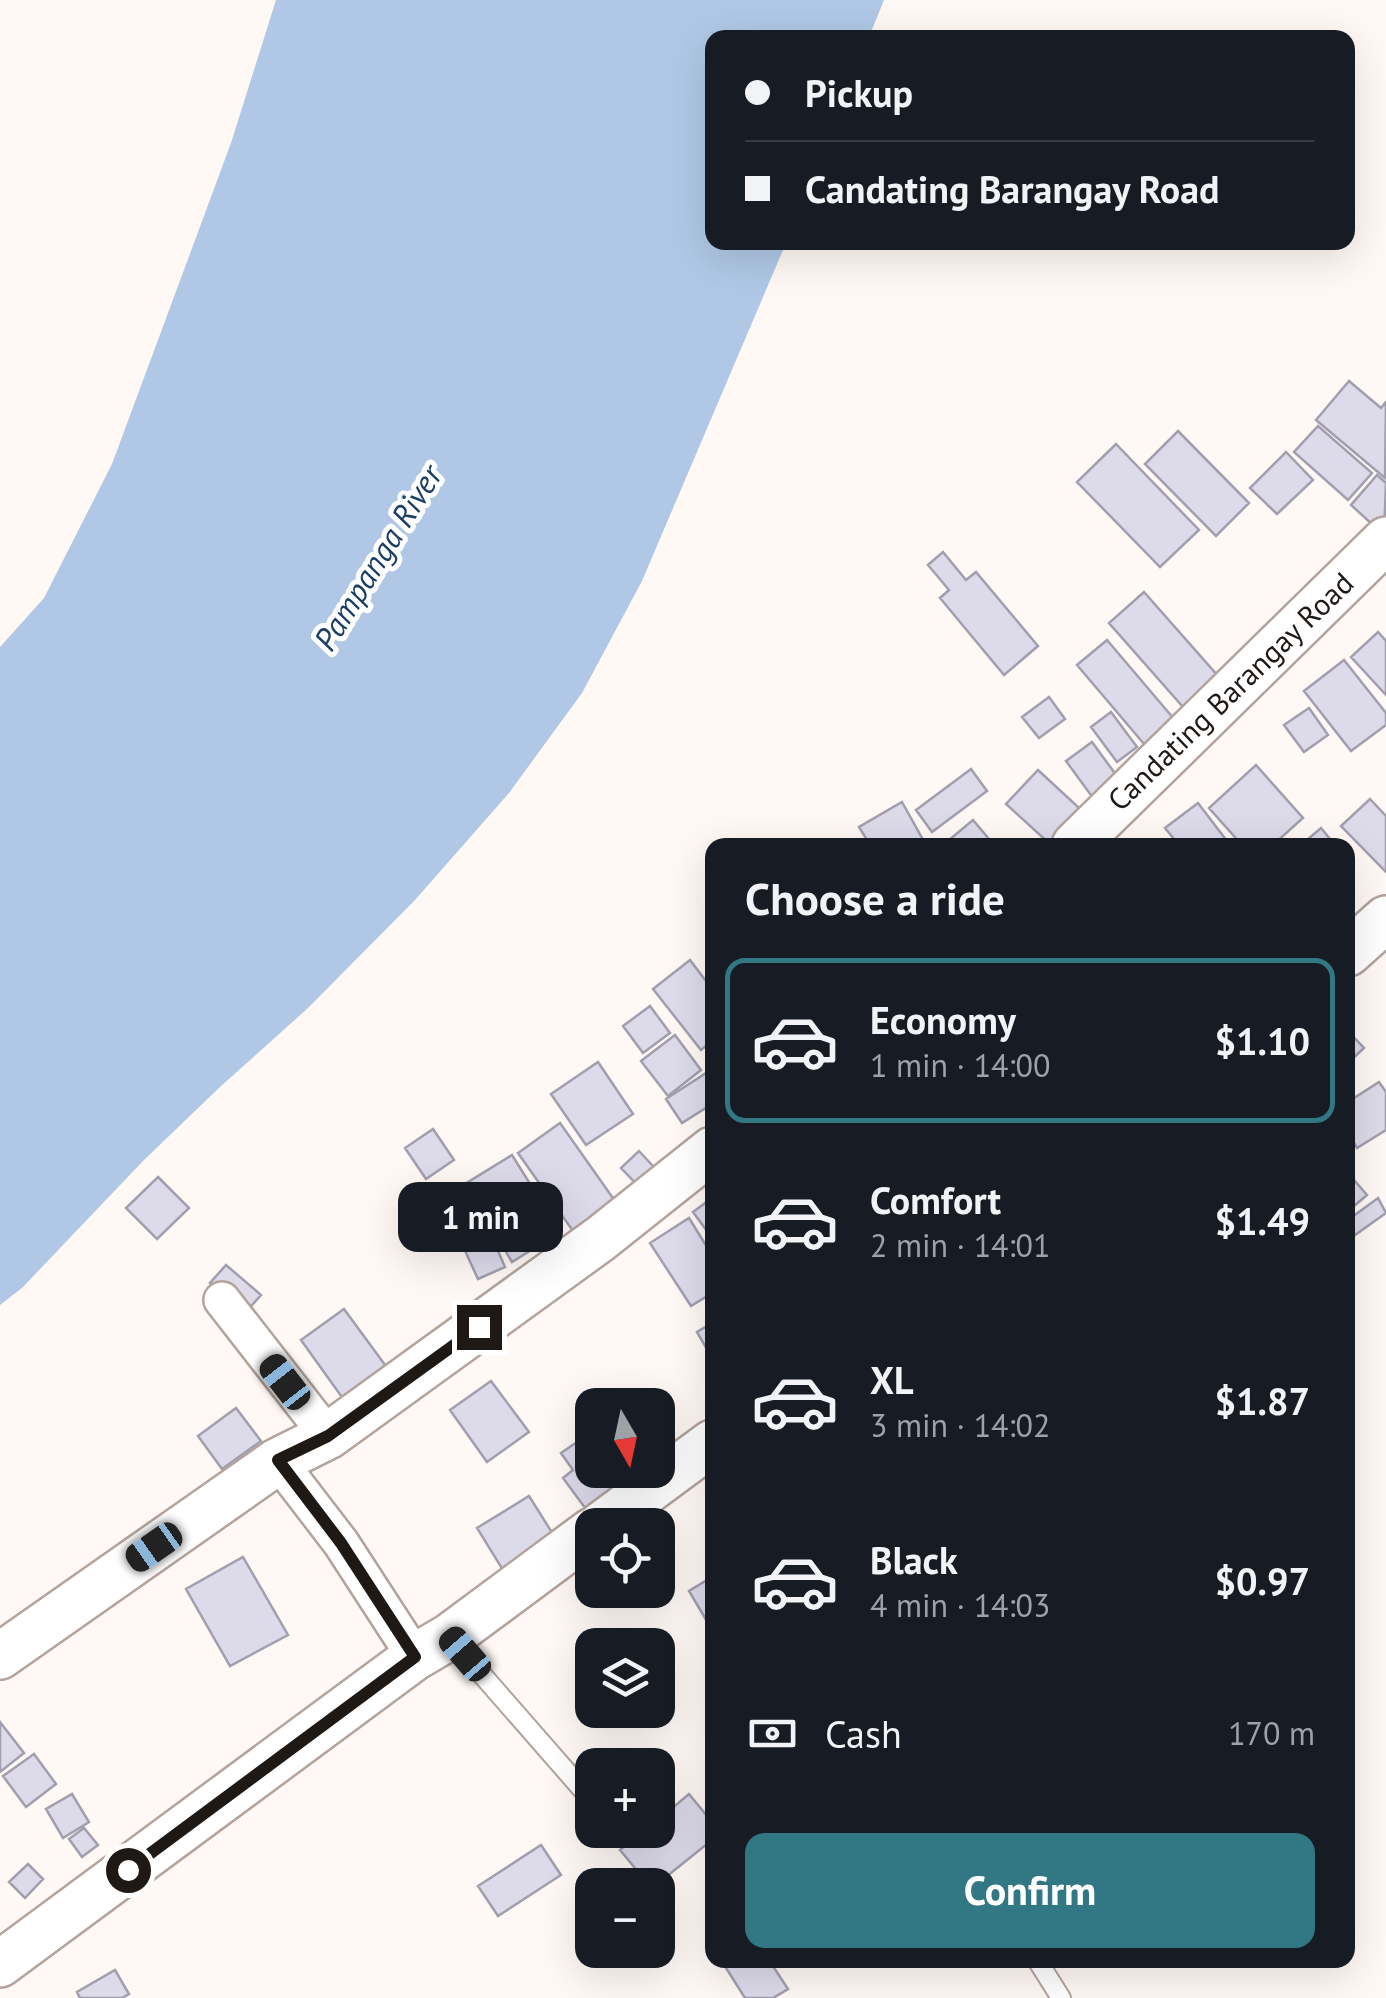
<!DOCTYPE html>
<meta charset="utf-8">
<style>
:root{--surface:#171b24;--page:#242831;--text:#f1f3f6;--muted:#9ea1a6;--line:#363941;--accent:#327884}
body{margin:0;font-family:"PT Sans",sans-serif;background:var(--page);color:var(--text);height:100vh;display:flex;flex-direction:column;font-size:38px;white-space:nowrap}
*{box-sizing:border-box;margin:0}
p{font-size:32px;color:var(--muted)}
.icon{flex:none;width:55px;height:55px;fill:none;stroke:currentColor;stroke-width:2;stroke-linecap:round;stroke-linejoin:round}
.map{position:relative;flex:1;overflow:hidden}
.sheet{position:absolute;left:705px;top:838px;width:650px;height:1130px;display:flex;flex-direction:column;background:var(--surface);border-radius:20px;box-shadow:0 10px 40px #0002}
.sheet>*{flex:none}
.guide{position:absolute;left:705px;top:30px;width:650px;height:220px;border-radius:20px;box-shadow:0 10px 40px #0002;display:grid;align-content:center;height:220px;padding:0 40px;background:var(--surface)}
.needle{width:65px;rotate:171deg}
.tools{position:absolute;left:575px;top:1388px;display:grid;gap:20px}
.tools a{display:grid;place-items:center;width:100px;height:100px;border-radius:20px;background:var(--surface);box-shadow:0 10px 40px #0002;font-size:50px}
.end{position:absolute;width:45px;height:45px;margin:-22px;border:12px solid #1f1916;background:#fff;box-shadow:0 0 0 5px #fff}
.from{border-radius:50%}
.bubble{position:absolute;height:70px;border-radius:20px;background:var(--surface);box-shadow:0 10px 40px #0002;font-size:32px;font-weight:700;line-height:70px;text-align:center}
.car{position:absolute;width:30px;height:60px;margin:-30px -15px;border-radius:12px;box-shadow:0 0 8px 2px #0007;background:linear-gradient(#222 24%,#8ab4d8 0 40%,#222 0 76%,#8ab4d8 0 86%,#222 0)}
.guide b{display:flex;align-items:center;gap:35px;height:95px;font-size:38px}
.guide b+b{border-top:2px solid var(--line)}
.guide i{width:25px;height:25px;background:var(--text)}
ul{padding:0;list-style:none}
li{display:flex;align-items:center;gap:30px;height:165px;margin:0 20px 15px;padding:0 20px;border:5px solid transparent;border-radius:20px}
li div{flex:1}
li b{display:block;font-size:38px}
li em{font-style:normal;font-weight:700}
li.selected{border-color:var(--accent)}
li>.icon{width:90px;height:90px;stroke-width:1.5}
h2{padding:0 40px;font-size:45px;line-height:120px}
.pay{display:flex;align-items:center;gap:25px;height:110px;padding:0 40px;font-size:38px}
.pay p{margin-inline-start:auto}
.action{display:flex;gap:20px;margin-top:auto;padding:20px 40px}
.action a{flex:1;height:115px;border-radius:20px;background:var(--accent);color:#fff;font-size:40px;font-weight:700;line-height:115px;text-align:center}
.map>svg:first-child{display:block}
</style>
<div class="map">
<svg width="1386" height="1998" viewBox="0 0 1386 1998">
<rect width="100%" height="100%" fill="#fff8f4"/>
<path fill="#b0c8e6" d="M276 0H884L869 37 712 38V242L786 243 642 581 582 693 509 793 415 900 308 1008 220 1087 144 1160 22 1288 0 1305V647L44 598 112 464 231 143Z"/>
<path fill="#dddaea" stroke="#a19fae" stroke-width="2.5" d="M1349 381 1381 408 1386 402 1385 478 1316 420Z
M1318 426 1372 473 1348 500 1294 452Z
M1178 431 1249 503 1216 536 1145 464Z
M1116 444 1199 530 1160 567 1077 482Z
M1286 452 1313 480 1277 514 1250 488Z
M1377 475 1386 483 1384 535 1351 505Z
M943 552 966 580 976 572 1038 646 1004 675 940 598 949 590 928 565Z
M1144 592 1218 676 1183 707 1109 623Z
M1378 632 1386 641V695L1351 657Z
M1107 640 1180 726 1150 751 1077 665Z
M1344 660 1386 713V725L1351 751 1304 691Z
M1049 697 1065 719 1039 738 1022 717Z
M1309 708 1328 735 1304 752 1284 725Z
M1111 712 1137 747 1117 762 1091 727Z
M1092 742 1122 783 1096 802 1066 761Z
M1256 765 1303 818 1273 845H1242L1209 808Z
M971 769 987 791 932 832 916 810Z
M1038 770 1091 819 1066 845H1051L1006 804Z
M1370 799 1386 816V872L1341 826Z
M902 802 922 838 909 845H870L859 827Z
M1198 803 1230 845H1179L1165 828Z
M973 820 994 845H943Z
M1321 828 1335 845H1301Z
M690 960 712 989V1041L701 1050 653 989Z
M650 1006 670 1033 643 1053 623 1026Z
M1348 1031 1364 1048 1348 1063Z
M675 1035 701 1070 668 1096 641 1061Z
M598 1062 633 1114 586 1145 551 1094Z
M706 1073 712 1082V1104L682 1123 666 1099Z
M1379 1082 1386 1092V1130L1357 1148 1348 1133V1102Z
M560 1123 615 1201 573 1231 518 1153Z
M433 1129 454 1160 426 1179 405 1148Z
M639 1151 664 1178 647 1195 621 1168Z
M512 1155 560 1232 512 1262 465 1184Z
M1348 1173 1367 1195 1348 1211Z
M158 1177 189 1208 157 1239 126 1208Z
M712 1198V1238L693 1212Z
M1378 1198 1386 1213 1355 1235 1348 1220Z
M689 1218 712 1255V1293L691 1306 650 1243Z
M489 1230 505 1267 478 1279 461 1242Z
M226 1265 261 1295 245 1313 210 1283Z
M344 1309 388 1369 344 1400 301 1340Z
M712 1323V1358L697 1332Z
M491 1381 529 1432 487 1462 450 1410Z
M236 1408 261 1441 222 1469 198 1436Z
M590 1433 592 1470H617L633 1492 594 1520 563 1478 573 1470 561 1453Z
M529 1496 563 1550 511 1583 477 1528Z
M243 1557 288 1635 230 1666 186 1589Z
M712 1577V1630L689 1591Z
M0 1722 24 1753 0 1772Z
M34 1754 56 1784 26 1807 3 1776Z
M72 1794 89 1822 63 1838 46 1809Z
M689 1794 712 1822V1840L656 1885H649L620 1850 645 1830H658V1820Z
M84 1828 98 1845 82 1857 69 1839Z
M541 1845 561 1875 498 1916 478 1886Z
M28 1864 43 1879 25 1898 9 1882Z
M721 1960H769L788 1989 773 1998H745Z
M115 1970 129 1994 122 1998H80L77 1992Z"/>
<g fill="none" stroke-linecap="round" stroke-linejoin="round">
<defs>
<path id="service" d="M450 1638 588 1796 592 1795
M1037 1960 1061 1998"/>
<path id="minor" d="M222 1300 328 1436
M278 1461 341 1543 415 1657"/>
<path id="tertiary" d="M1075 845 1386 540
M1348 953 1386 919
M601 1525 712 1443
M0 1656 278 1461 328 1436 600 1239 712 1150
M0 1964 415 1657 449 1637 592 1531"/>
</defs>
<use href="#service" stroke="#b3a39b" stroke-width="22"/>
<use href="#minor" stroke="#b3a39b" stroke-width="40"/>
<use href="#tertiary" stroke="#b3a39b" stroke-width="50"/>
<use href="#service" stroke="#fff" stroke-width="18"/>
<use href="#minor" stroke="#fff" stroke-width="35"/>
<use href="#tertiary" stroke="#fff" stroke-width="45"/>
</g>
<g fill="none" stroke-linecap="round" stroke-linejoin="round">
<path stroke="#1f1916" stroke-width="12" d="M128 1870 415 1657 341 1543 278 1460 328 1436 479 1327"/>
</g>
<g text-anchor="middle" stroke-width="10" stroke-linejoin="round" paint-order="stroke">
<g font-size="30" fill="#1f1916" stroke="#fff">
<text transform="translate(1231 692) rotate(-44)" y="10">Candating Barangay Road</text>
</g>
<g font-size="32" font-style="italic" fill="#1b3e65" stroke="#fff">
<text transform="translate(378 558) rotate(-58)" y="11">Pampanga River</text>
</g>
</g>
</svg>
<div class="tools">
<a><svg class="needle" viewBox="-14 -14 28 28"><path d="M0-13l5 13h-10z" fill="#e53935"/><path d="M0 13l5-13h-10z" fill="#9ea1a6"/></svg></a>
<a><svg class="icon" aria-label="locate" viewBox="0 0 24 24"><circle cx="12" cy="12" r="6"/><path d="M12 2v4M12 18v4M2 12h4M18 12h4"/></svg></a>
<a><svg class="icon" aria-label="layers" viewBox="0 0 24 24"><path d="M12 4l9 5-9 5-9-5zM3 14l9 5 9-5"/></svg></a>
<a>+</a>
<a>−</a>
</div>
<i class="end from" style="left:128px;top:1870px"></i>
<i class="end" style="left:479px;top:1327px"></i>
<div class="bubble" style="left:398px;top:1182px;width:165px">1 min</div>
<i class="car" style="left:285px;top:1382px;rotate:322deg"></i>
<i class="car" style="left:154px;top:1547px;rotate:235deg"></i>
<i class="car" style="left:465px;top:1654px;rotate:319deg"></i>
<div class="guide">
<b><i class="from"></i>Pickup</b>
<b><i></i>Candating Barangay Road</b>
</div>
<section class="sheet">
<h2>Choose a ride</h2>
<ul>
<li class="selected"><svg class="icon" aria-label="car" viewBox="0 0 24 24"><path d="M5 17H2v-5l4-1 3-4h7l3 4 3 1v5h-3M9 17h6M6 11h13"/><circle cx="7" cy="17" r="2"/><circle cx="17" cy="17" r="2"/></svg><div><b>Economy</b><p>1 min · 14:00</p></div><em>$1.10</em></li>
<li><svg class="icon" aria-label="car" viewBox="0 0 24 24"><path d="M5 17H2v-5l4-1 3-4h7l3 4 3 1v5h-3M9 17h6M6 11h13"/><circle cx="7" cy="17" r="2"/><circle cx="17" cy="17" r="2"/></svg><div><b>Comfort</b><p>2 min · 14:01</p></div><em>$1.49</em></li>
<li><svg class="icon" aria-label="car" viewBox="0 0 24 24"><path d="M5 17H2v-5l4-1 3-4h7l3 4 3 1v5h-3M9 17h6M6 11h13"/><circle cx="7" cy="17" r="2"/><circle cx="17" cy="17" r="2"/></svg><div><b>XL</b><p>3 min · 14:02</p></div><em>$1.87</em></li>
<li><svg class="icon" aria-label="car" viewBox="0 0 24 24"><path d="M5 17H2v-5l4-1 3-4h7l3 4 3 1v5h-3M9 17h6M6 11h13"/><circle cx="7" cy="17" r="2"/><circle cx="17" cy="17" r="2"/></svg><div><b>Black</b><p>4 min · 14:03</p></div><em>$0.97</em></li>
</ul>
<div class="pay"><svg class="icon" aria-label="cash" viewBox="0 0 24 24"><path d="M3 7h18v10H3z"/><circle cx="12" cy="12" r="2"/></svg>Cash<p>170 m</p></div>
<div class="action"><a>Confirm</a></div>
</section>
</div>
